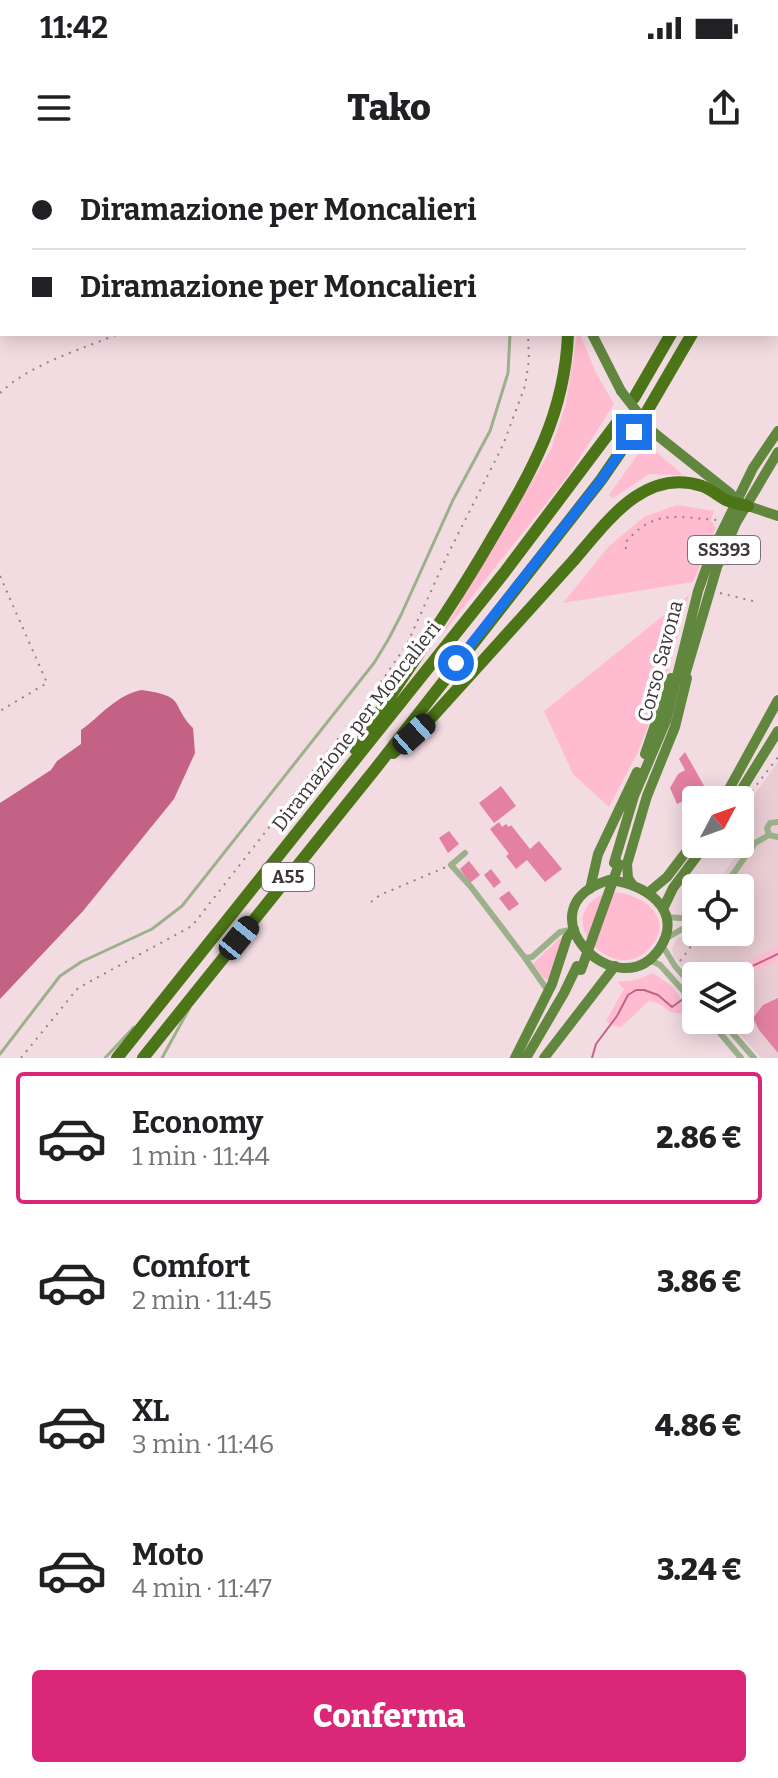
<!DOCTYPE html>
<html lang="it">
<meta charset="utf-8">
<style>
:root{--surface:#fff;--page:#f6f6f6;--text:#202124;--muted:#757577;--line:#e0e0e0;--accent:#db2777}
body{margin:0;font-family:Bitter,serif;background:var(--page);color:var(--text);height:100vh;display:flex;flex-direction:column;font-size:30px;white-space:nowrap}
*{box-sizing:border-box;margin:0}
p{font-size:26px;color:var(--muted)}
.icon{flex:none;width:44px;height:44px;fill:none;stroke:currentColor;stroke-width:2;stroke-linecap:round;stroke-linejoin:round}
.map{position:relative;height:898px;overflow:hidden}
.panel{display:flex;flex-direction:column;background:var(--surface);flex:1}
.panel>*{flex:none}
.guide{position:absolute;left:0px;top:0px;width:778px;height:176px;box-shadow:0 4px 20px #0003;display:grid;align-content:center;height:176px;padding:0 32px;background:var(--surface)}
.needle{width:52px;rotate:49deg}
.controls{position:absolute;left:682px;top:626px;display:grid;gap:16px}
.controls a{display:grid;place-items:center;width:72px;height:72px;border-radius:8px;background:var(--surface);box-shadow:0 4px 20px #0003;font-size:40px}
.end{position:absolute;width:36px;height:36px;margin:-18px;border:10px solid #1a73e8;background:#fff;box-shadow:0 0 0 4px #fff}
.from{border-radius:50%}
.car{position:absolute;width:24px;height:48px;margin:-24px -12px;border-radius:10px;box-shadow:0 0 6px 2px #0007;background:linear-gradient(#222 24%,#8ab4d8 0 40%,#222 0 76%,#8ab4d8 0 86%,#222 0)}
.guide b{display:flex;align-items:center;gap:28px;height:76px;font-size:30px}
.guide b+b{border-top:2px solid var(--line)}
.guide i{width:20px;height:20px;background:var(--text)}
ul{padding:14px 0 0;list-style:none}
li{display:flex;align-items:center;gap:24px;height:132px;margin:0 16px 12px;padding:0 16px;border:4px solid transparent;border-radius:8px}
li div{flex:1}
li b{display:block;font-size:30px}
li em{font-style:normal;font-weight:800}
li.active{border-color:var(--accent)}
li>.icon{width:72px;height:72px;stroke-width:1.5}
.primary-button{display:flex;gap:16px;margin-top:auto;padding:16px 32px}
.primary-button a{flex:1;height:92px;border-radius:8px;background:var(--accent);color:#fff;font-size:32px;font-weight:800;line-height:92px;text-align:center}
.status{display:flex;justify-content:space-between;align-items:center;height:56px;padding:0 40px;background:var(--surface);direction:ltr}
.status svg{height:22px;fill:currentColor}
header{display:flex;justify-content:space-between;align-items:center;height:104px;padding:0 32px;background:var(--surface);font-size:36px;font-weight:800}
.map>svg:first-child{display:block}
</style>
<div class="status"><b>11:42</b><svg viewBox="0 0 49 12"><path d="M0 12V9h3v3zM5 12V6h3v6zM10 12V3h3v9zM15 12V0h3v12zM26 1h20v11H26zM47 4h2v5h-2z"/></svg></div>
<header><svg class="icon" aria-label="menu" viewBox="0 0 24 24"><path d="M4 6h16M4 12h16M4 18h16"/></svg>Tako<svg class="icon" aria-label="share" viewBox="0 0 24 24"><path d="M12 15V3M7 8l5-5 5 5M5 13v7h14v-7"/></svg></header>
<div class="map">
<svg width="778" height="898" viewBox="0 0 778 898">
<rect width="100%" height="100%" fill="#f2dce2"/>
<path fill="#eacdd4" d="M778 602V898H761L728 860H740V816H696V823L674 797 672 789 676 779 696 768V772H740V728H713L751 675 740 666V654Z"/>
<path fill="#ffbcd0" d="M577 174H580L596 213 614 244 568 316 442 474 551 289 566 243Z
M646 283 683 315 649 314 613 338 609 335Z
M677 345 714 351 711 360 716 368 693 422 563 443 609 386 644 357Z
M689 435 661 534 637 594 609 647 573 614 544 551Z
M610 732C642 732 679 759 648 790 610 827 546 751 610 732Z
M560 778 563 781 549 821 543 817 533 804Z
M778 787 776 802 740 818V816H717Z
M653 813 672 826 690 851C667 859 667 843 649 841L621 867 613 866 606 861 624 829 617 822 636 820Z"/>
<path fill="#c36284" d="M142 530C188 537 169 543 193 568L195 593 174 639 83 751 0 839V643L51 610 57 601 81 584V570C102 555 116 535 142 530Z"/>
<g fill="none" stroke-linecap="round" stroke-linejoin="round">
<path stroke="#c36284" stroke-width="2" d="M731 816 778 794
M592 898 596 884 617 856 628 835 636 830H644L658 835 672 847 683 839"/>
</g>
<path fill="#e480a1" d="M685 592 712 640H696V654L692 656 684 641 677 644 670 628 678 614 685 610 679 599Z
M501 626 516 646 494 663 479 643Z
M499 662 502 667 506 664 509 667 511 665 530 689 539 681 562 709 545 722 527 700 516 709 506 696 509 694 490 669Z
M449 671 459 684 448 693 439 678Z
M469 701 480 715 470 723 460 709Z
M491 709 501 722 494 728 484 715Z
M509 731 519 744 509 751 499 738Z
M778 838V893L759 870 753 858 763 845Z"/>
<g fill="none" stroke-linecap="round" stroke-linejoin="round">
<path stroke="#938488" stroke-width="2" stroke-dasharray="2 6" stroke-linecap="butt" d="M395 0 396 2
M512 2V0
M582 2V0
M0 233C30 204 80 190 118 174
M626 389 625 383C656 347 678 358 718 360
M0 416 47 523 0 551
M720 433 753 441
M752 631 778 597
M371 742 380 735 446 707
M687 753 688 736 694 716
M680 801 690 788 691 771
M21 898 78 828 192 766 370 538 407 484 447 396 503 285 525 226 529 200 528 174"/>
<path stroke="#9cb18b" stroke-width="3" d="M725 863 745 868
M0 894 60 816 81 802 152 769 182 746 374 503 388 480 401 455 453 340 490 271 508 213 510 174
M105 898 134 867
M162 898 189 849"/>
<path stroke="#9cb18b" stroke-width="6" d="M501 2V0
M778 662 770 663 767 668 769 675 778 677
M465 693 451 705 471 727 525 798 532 797 560 772 574 769
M723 728 755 683 769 675
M665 757 696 759
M665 779 696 761
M662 785 675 806 696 830
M525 798 548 831
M648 799 660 805 696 845
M709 860 741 898
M721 860 754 898"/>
<path stroke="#61863d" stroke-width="10" d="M564 2 565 0
M592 174 621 231
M653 272 731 334
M748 346 778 356
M683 522 717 407 736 363 778 292
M645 594 671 518
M723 640 778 540
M735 640 778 571
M614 703 634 636 666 561 698 431 712 392 753 308 778 271
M609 720C643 723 685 749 660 788 618 851 518 748 609 720Z
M632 724 628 718 627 704 647 636 675 567 687 518
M590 729 598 694 637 612
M649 732 667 717 696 679
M663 749 673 728 706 684
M515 898 552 824 567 778 574 769
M526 898 564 833 577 806
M544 898 615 806"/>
<path stroke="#4c7518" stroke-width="12" d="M745 2 746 0
M765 2 766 0
M634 238 671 174
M646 253 692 174
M355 589C401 519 450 451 492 378 532 311 565 254 568 174
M393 593 433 556 574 400
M117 898 504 413 622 256
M143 898 376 608 601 320 634 272"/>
<path stroke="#61863d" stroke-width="10" d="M621 231 653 272
M581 810 619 704"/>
<path stroke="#4c7518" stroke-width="12" d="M574 400C606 363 644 307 702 326 710 329 716 334 724 339 731 343 740 344 748 346"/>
</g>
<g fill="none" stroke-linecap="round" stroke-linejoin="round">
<path stroke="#1a73e8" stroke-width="10" d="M456 503 601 320 634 272"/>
</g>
<g text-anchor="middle" stroke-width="7" stroke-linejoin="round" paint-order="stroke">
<g fill="#fff" stroke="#787274" stroke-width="2">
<rect x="688" y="376" width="72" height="28" rx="6"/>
<rect x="262" y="703" width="52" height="28" rx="6"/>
</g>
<g font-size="18" font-weight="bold" fill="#3e3638">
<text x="724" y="396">SS393</text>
<text x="288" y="723">A55</text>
</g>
<g font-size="20" fill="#3e3638" stroke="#fff">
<text transform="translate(660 501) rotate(-75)" y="7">Corso Savona</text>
<text transform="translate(356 566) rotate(-52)" y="7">Diramazione per Moncalieri</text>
</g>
</g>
</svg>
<div class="controls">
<a><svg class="needle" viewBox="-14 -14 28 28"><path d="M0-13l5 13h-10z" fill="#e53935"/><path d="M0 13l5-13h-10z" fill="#757577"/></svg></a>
<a><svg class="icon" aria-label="locate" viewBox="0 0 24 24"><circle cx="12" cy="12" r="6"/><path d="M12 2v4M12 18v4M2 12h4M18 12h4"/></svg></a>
<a><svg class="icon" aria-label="layers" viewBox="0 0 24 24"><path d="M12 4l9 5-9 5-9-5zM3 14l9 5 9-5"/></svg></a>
</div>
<i class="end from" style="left:456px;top:503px"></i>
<i class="end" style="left:634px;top:272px"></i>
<i class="car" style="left:414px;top:574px;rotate:48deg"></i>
<i class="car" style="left:239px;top:778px;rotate:39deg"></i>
<div class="guide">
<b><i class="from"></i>Diramazione per Moncalieri</b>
<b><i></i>Diramazione per Moncalieri</b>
</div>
</div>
<section class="panel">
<ul>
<li class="active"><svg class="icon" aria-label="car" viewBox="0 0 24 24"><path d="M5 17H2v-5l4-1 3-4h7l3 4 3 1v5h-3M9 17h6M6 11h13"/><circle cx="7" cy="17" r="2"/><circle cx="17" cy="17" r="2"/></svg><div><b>Economy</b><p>1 min · 11:44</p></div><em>2.86 €</em></li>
<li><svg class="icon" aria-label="car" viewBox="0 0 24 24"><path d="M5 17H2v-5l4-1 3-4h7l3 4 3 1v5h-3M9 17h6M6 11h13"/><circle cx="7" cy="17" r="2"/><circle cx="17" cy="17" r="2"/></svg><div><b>Comfort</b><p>2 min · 11:45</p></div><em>3.86 €</em></li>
<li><svg class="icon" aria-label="car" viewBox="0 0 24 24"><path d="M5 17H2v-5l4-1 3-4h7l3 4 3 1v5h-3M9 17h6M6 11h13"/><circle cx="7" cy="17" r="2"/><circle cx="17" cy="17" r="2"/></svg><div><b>XL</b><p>3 min · 11:46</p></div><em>4.86 €</em></li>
<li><svg class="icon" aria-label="car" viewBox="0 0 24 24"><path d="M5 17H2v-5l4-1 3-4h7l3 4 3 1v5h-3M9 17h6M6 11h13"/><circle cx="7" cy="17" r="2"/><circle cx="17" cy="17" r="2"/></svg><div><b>Moto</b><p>4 min · 11:47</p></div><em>3.24 €</em></li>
</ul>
<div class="primary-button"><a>Conferma</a></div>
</section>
